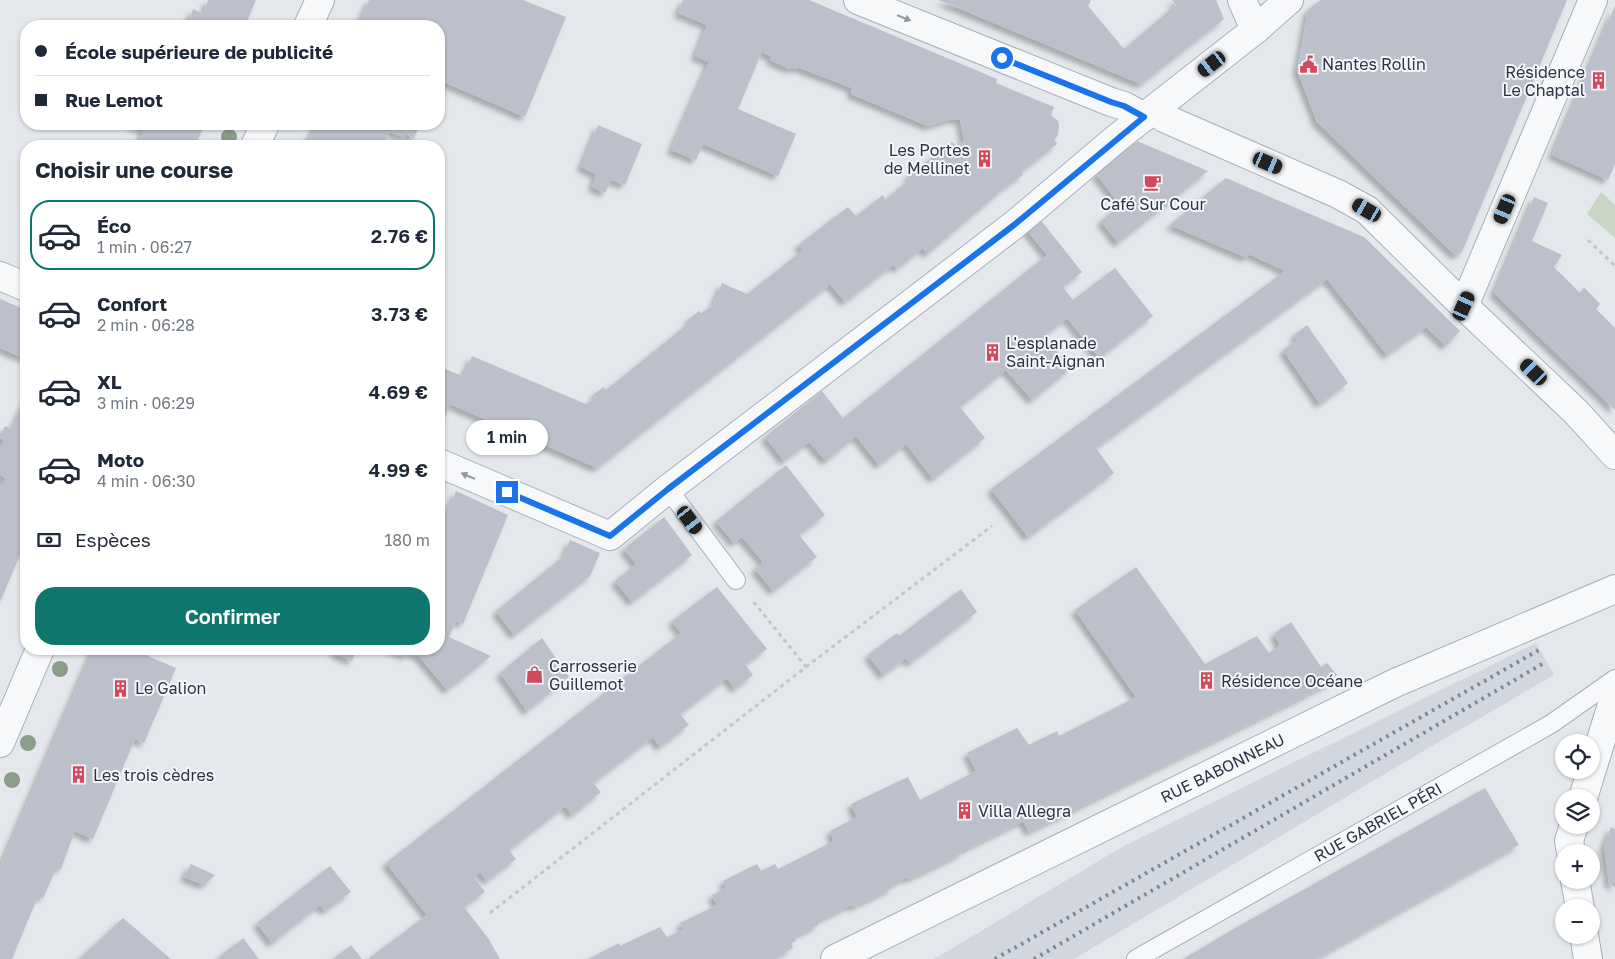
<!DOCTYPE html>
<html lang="fr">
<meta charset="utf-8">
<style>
:root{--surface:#fff;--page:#f6f6f7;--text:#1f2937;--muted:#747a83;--line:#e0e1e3;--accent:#0f766e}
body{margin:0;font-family:"Golos Text",sans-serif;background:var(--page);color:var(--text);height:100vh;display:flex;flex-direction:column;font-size:19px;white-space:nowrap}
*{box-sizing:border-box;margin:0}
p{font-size:16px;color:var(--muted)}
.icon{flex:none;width:28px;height:28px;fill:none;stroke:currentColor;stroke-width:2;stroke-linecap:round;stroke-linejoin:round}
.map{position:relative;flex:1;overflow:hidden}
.panel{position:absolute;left:20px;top:140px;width:425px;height:515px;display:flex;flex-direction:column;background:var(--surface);border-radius:20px;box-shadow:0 1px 4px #0004}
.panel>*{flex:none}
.banner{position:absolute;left:20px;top:20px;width:425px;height:110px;border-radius:20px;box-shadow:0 1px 4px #0004;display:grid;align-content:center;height:110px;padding:0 15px;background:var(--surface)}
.tools{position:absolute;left:1555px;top:734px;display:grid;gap:10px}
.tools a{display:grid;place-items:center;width:45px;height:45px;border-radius:50%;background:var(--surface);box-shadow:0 1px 4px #0004;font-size:25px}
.end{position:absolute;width:22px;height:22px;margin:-11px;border:6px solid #1a73e8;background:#fff;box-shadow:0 0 0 2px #fff}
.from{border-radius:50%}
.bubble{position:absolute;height:35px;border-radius:18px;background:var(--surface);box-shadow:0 1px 4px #0004;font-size:16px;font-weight:600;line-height:35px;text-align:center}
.car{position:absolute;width:15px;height:30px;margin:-15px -8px;border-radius:6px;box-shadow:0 0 4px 1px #0007;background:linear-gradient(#222 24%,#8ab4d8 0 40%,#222 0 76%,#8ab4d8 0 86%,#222 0)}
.banner b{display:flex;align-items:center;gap:18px;height:48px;font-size:19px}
.banner b+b{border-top:1px solid var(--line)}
.banner i{width:12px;height:12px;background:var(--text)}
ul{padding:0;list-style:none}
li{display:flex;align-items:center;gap:15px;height:70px;margin:0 10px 8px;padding:0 5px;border:2px solid transparent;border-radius:20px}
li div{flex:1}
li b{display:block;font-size:19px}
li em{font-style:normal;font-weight:600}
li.on{border-color:var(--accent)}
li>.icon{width:45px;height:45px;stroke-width:1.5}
h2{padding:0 15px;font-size:22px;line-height:60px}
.pay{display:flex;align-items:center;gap:12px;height:55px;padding:0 15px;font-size:19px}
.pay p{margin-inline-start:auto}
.button{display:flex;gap:10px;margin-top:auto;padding:10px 15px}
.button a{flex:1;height:58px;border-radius:20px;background:var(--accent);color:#fff;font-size:20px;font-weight:600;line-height:58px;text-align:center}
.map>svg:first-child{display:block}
</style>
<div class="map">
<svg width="1615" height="959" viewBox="0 0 1615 959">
<defs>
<filter id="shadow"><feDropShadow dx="-4.5" dy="4.5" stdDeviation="2.5" flood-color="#0004"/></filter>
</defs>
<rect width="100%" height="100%" fill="#e4e7ec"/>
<path fill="#d2d6de" d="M1536 643 1554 675 1415 756 1074 959H934L1122 847Z"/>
<path fill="#c9d6c5" d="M1601 192 1615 205V238L1587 214Z"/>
<path fill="#bbc0ca" filter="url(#shadow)" d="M208 0H256L245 26H187L193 9 203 14Z
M369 0H523L566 17 525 117 439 80V26H358Z
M683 0H809L997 79 996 83 1054 107 1051 115 1058 121 1059 126 1058 135 1054 140 1057 144 1021 172 1023 175 1008 185 927 254 923 248 897 269 893 265 845 302 830 284 597 468 450 404 439 432V383L445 369 463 376 472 356 586 404 595 398 594 394 604 387 606 390 689 323 688 320 699 311 701 313 713 305 722 283 747 294 803 250 798 245 848 207 856 216 883 195 885 200 910 179 908 176 952 142 957 146 964 141 960 120 952 119 928 126 851 94 852 88 797 67 796 69 791 67 790 69 770 60 772 57 762 52 738 109 796 134 778 176 703 144 696 160 671 150 709 62 695 56 707 25 678 13Z
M939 0H1091L1088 6 1124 49 1176 5 1172 0H1216L1224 19 1141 84Z
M1320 0H1567L1462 252 1455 255 1317 122 1297 70 1308 10Z
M1615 6V164L1608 180 1552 155Z
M128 124H205L195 146H137L144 130Z
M316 124H420L414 138 405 134 404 137 389 132 385 143 393 146H306Z
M598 125 642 144 625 185 611 180 605 193 592 187 596 174 581 167Z
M117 140 133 146H114Z
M1137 141 1208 171 1118 243 1101 221 1120 205 1096 174Z
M1226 178 1364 237 1460 331 1446 346 1426 327 1387 355 1327 279 1096 448 1114 473 1028 537 991 489 1285 271 1249 254 1247 258 1170 225Z
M1534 197 1548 203 1532 241 1562 255 1554 267 1580 293 1584 287 1600 304 1596 309 1615 328V410L1494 293Z
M1039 218 1082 272 1063 287 1073 300 1115 268 1153 316 1099 358 1067 318 1044 336 1071 368 1032 400 1006 370 960 407 985 438 933 479 906 444 879 465 856 436 826 461 809 442 784 461 765 437 822 391 843 418 1047 255 1026 229Z
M0 299 26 310V359L0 348Z
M1307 325 1348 383 1320 404 1283 350 1297 340 1294 335Z
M26 400V541L0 602V485L2 486 5 478 0 475V450L4 440 0 438 5 426 12 429 24 403 25 404Z
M786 465 825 515 799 535 817 557 773 591 755 569 763 562 742 537 734 543 716 521Z
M456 491 508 515 463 624 456 621 449 637 491 656 447 690 419 656 408 652 407 656 389 649H439V532Z
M664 517 692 555 632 602 615 581 636 564 624 549Z
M570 540 600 553 590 576 514 635 496 611 564 556Z
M1136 567 1205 664 1257 636 1269 653 1280 645 1275 636 1276 632 1291 622 1321 667 1327 663 1337 675 1330 679 1332 682 1301 698 1029 832 1023 821 960 852 961 854 909 879 908 877 891 885 893 888 853 907 851 905 818 921V925L794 937 796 941 791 943 793 948 772 959H588L619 943 620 946 660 927 667 937 684 929 680 923 717 905 712 895 726 888 723 881 757 864 761 871 775 864 778 869 834 841 830 831 857 817 851 804 908 777 920 800 976 771 967 753 1017 728 1029 745 1057 731 1059 736 1136 697 1075 610Z
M717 587 767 649 745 664 753 675 735 689 727 678 680 714 689 725 660 747 653 737 593 783 601 792 585 805 572 815 565 806 509 850 516 859 487 881 480 872 474 877 485 892 464 907 488 938 500 959H368L427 915 386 863 681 633 672 621Z
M961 589 977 612 910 663 906 658 883 675 868 655 897 633 899 636Z
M542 638 569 677 527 711 500 673Z
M93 649H151L148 656 176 668 144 743 135 739 93 839 75 831 61 869H56L43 898 38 896 12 959H0V867Z
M335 649H357L352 661 334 653Z
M1485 788 1519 845 1315 959H1183L1237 927Z
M1611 827 1615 829V888L1609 882 1604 847Z
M191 864 215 875 204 885 184 877Z
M330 866 351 892 325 911 320 905 272 943 257 923Z
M123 918 171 959H79Z
M243 938 259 959H220L219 957Z
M351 945 362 959H333Z"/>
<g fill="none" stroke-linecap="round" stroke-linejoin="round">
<defs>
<g id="service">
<path d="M668 489 736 580"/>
<path id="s1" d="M1136 959 1551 724 1615 679"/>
</g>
<g id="minor">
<path d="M858 0 1111 102 1124 106 1144 117"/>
<path d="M1242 0 1255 30"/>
<path d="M1155 109 1164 118 1338 194 1367 210 1464 306 1576 412 1615 455"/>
<path d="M0 276 26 287"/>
<path d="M1464 306 1593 0"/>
<path d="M439 463 610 536 668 489 1014 225 1117 138 1255 30 1289 0"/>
<path d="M1583 798 1615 695"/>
<path d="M1571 852 1569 841 1574 825"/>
<path d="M1575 880 1580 908"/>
<path d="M1584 935 1588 959"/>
<path id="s2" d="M835 959 1395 683 1615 589"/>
</g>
<path id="tertiary" d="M308 26 320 0
M255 146 265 124
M0 743 40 649"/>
</defs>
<use href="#service" stroke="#a9aeb7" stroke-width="20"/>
<use href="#minor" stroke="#a9aeb7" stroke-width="30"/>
<use href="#tertiary" stroke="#a9aeb7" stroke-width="30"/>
<path stroke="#c2c5cb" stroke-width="3" stroke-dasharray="4 4" stroke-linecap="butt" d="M1588 240 1615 266
M806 667 992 526
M490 913 806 667 752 600"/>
<use href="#service" stroke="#f7f8fa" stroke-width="18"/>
<use href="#minor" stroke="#f7f8fa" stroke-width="28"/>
<use href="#tertiary" stroke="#f7f8fa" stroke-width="28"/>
<path stroke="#7d8696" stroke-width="4" stroke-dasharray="2.5 5" stroke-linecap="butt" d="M995 959 1539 650
M1034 959 1544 663"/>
</g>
<g fill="#899d89">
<circle cx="229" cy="137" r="8"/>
<circle cx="60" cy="669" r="8"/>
<circle cx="28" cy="743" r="8"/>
<circle cx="12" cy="780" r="8"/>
</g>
<defs><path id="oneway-solid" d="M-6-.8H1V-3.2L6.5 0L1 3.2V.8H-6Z" transform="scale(1.25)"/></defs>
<g fill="#9196a0">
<use href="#oneway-solid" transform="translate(904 18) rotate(22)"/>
<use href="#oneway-solid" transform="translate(468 476) rotate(-157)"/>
</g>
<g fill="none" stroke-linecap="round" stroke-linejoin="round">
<path stroke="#1a73e8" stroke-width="6" d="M507 492 610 536 668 489 1014 225 1144 117 1124 106 1111 102 1002 58"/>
</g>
<defs>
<symbol id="civic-bare" viewBox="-9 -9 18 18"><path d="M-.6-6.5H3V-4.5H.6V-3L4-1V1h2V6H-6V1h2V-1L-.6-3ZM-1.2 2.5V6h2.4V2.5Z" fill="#d1495b" stroke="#f4f6f9" stroke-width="2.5" paint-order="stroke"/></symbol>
<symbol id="building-bare" viewBox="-9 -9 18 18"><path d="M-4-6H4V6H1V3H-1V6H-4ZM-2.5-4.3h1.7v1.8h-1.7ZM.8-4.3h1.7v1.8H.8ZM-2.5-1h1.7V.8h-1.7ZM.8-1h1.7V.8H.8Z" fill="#d1495b" stroke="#f4f6f9" stroke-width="2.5" paint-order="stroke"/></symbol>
<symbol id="cafe-bare" viewBox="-9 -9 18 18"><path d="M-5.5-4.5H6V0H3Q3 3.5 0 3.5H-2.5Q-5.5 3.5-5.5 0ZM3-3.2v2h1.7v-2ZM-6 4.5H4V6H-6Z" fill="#d1495b" stroke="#f4f6f9" stroke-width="2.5" paint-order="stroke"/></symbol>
<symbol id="shop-bare" viewBox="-9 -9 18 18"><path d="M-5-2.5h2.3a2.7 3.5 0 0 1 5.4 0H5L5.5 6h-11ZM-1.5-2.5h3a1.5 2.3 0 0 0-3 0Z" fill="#d1495b" stroke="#f4f6f9" stroke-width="2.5" paint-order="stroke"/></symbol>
</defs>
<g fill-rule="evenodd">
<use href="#civic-bare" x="1296" y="52" width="25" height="25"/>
<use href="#building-bare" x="1586" y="68" width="25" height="25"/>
<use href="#building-bare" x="972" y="146" width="25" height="25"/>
<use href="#cafe-bare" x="1140" y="170" width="25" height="25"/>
<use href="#building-bare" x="980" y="340" width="25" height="25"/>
<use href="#shop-bare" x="522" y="662" width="25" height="25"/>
<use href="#building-bare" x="1194" y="668" width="25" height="25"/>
<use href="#building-bare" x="108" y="676" width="25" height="25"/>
<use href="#building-bare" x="66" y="762" width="25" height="25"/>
<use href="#building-bare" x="952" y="798" width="25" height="25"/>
</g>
<g text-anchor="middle" stroke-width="4" stroke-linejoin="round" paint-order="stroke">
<g font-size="16" fill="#2b3445" stroke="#f4f6f9" text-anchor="start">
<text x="1322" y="70">Nantes Rollin</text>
<text x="1585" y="78" text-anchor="end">Résidence<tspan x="1585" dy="18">Le Chaptal</tspan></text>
<text x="970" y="156" text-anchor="end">Les Portes<tspan x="970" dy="18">de Mellinet</tspan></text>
<text x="1153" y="210" text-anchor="middle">Café Sur Cour</text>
<text x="1006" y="349">L'esplanade<tspan x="1006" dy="18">Saint-Aignan</tspan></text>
<text x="549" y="672">Carrosserie<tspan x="549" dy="18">Guillemot</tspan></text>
<text x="1221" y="687">Résidence Océane</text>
<text x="135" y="694">Le Galion</text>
<text x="93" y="781">Les trois cèdres</text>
<text x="978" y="817">Villa Allegra</text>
</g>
<g font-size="16" fill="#2b3445" stroke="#f4f6f9">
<text dy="6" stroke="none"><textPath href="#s2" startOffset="432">RUE BABONNEAU</textPath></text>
<text dy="6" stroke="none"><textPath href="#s1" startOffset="278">RUE GABRIEL PÉRI</textPath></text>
</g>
</g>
</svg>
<div class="tools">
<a><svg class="icon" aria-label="locate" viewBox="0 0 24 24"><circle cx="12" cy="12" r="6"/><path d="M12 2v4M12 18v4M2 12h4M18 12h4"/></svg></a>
<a><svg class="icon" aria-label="layers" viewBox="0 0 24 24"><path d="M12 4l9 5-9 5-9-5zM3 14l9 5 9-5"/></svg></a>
<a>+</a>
<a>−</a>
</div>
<i class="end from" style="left:1002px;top:58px"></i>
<i class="end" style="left:507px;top:492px"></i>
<div class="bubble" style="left:466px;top:420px;width:82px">1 min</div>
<i class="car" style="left:1212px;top:64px;rotate:232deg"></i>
<i class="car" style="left:1268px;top:163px;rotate:113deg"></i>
<i class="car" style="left:1505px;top:209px;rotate:203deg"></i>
<i class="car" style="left:1367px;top:210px;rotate:300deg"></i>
<i class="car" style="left:1464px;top:306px;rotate:24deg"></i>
<i class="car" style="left:1534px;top:372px;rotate:314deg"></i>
<i class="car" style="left:690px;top:520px;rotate:143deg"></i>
<div class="banner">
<b><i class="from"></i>École supérieure de publicité</b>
<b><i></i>Rue Lemot</b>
</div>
<section class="panel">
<h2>Choisir une course</h2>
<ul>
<li class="on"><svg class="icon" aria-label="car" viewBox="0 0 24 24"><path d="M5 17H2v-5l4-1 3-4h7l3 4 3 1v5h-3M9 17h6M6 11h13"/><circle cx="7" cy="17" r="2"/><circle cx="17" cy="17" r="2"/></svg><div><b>Éco</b><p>1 min · 06:27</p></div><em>2.76 €</em></li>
<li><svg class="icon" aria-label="car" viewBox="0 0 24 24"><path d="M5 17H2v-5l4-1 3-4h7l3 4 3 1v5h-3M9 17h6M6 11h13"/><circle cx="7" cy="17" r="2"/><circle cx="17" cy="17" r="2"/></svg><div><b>Confort</b><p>2 min · 06:28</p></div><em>3.73 €</em></li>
<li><svg class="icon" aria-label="car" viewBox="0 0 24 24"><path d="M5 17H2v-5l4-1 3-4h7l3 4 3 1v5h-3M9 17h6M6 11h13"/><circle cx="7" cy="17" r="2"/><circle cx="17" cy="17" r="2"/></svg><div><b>XL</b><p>3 min · 06:29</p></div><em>4.69 €</em></li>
<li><svg class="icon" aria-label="car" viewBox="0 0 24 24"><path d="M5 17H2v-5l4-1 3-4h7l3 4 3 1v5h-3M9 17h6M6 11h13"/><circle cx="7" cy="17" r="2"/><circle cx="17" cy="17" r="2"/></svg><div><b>Moto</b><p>4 min · 06:30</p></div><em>4.99 €</em></li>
</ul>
<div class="pay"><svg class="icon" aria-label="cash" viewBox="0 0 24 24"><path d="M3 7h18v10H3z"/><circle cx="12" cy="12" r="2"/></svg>Espèces<p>180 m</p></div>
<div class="button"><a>Confirmer</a></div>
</section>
</div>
